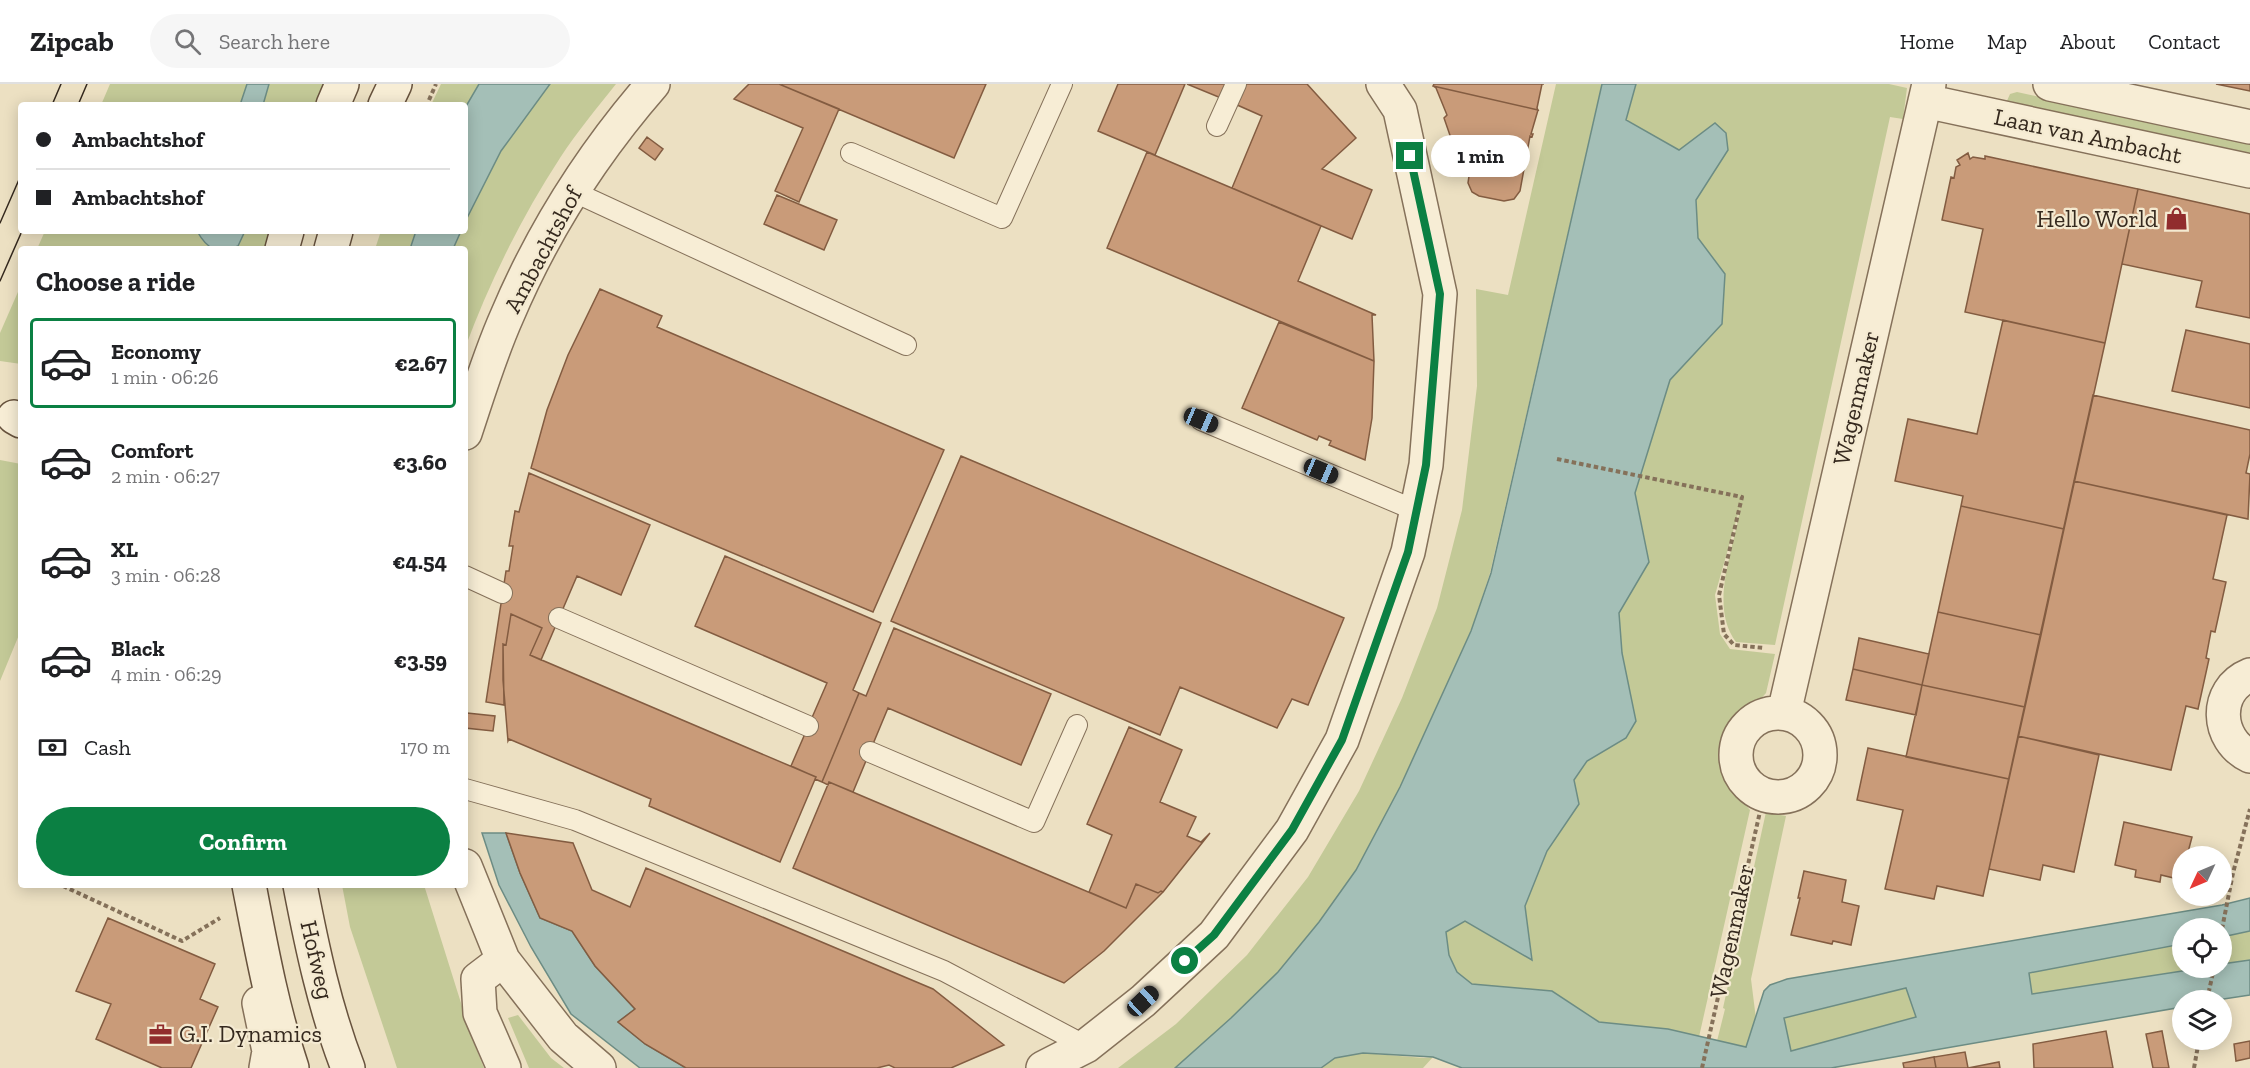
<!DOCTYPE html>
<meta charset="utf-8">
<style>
:root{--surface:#fff;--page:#f6f6f6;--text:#202124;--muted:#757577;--line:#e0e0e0;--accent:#0b8043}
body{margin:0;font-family:"Zilla Slab",serif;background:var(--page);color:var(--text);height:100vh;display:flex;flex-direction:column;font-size:22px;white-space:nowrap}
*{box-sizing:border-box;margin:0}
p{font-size:20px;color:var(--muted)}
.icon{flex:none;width:33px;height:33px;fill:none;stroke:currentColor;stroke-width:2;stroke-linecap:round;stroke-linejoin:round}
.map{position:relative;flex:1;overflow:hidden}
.drawer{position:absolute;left:18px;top:162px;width:450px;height:642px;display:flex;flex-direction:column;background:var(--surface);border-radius:6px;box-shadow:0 3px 15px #0003}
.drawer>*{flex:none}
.guide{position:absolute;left:18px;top:18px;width:450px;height:132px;border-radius:6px;box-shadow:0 3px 15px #0003;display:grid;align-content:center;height:132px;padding:0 18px;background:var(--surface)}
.needle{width:39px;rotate:226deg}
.tools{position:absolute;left:2172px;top:762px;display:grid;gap:12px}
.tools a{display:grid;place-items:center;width:60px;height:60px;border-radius:50%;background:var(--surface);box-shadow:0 3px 15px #0003;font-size:30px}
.end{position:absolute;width:27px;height:27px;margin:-14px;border:8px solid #0b8043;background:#fff;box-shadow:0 0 0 3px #fff}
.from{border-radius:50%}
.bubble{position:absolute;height:42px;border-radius:21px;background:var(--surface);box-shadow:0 3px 15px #0003;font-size:20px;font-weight:800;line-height:42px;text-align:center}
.car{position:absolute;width:18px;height:36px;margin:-18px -9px;border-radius:8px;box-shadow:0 0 4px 2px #0007;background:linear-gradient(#222 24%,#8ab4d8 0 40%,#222 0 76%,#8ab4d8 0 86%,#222 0)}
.guide b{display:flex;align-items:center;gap:21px;height:57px;font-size:22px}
.guide b+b{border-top:2px solid var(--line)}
.guide i{width:15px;height:15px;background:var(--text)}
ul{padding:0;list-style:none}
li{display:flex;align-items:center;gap:18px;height:90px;margin:0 12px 9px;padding:0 6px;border:3px solid transparent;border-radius:6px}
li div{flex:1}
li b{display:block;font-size:22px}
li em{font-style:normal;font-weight:800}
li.selected{border-color:var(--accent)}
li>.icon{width:54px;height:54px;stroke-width:1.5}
h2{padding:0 18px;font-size:27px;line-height:72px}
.pay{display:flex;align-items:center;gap:15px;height:66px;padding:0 18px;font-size:22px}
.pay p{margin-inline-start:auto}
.primary-button{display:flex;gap:12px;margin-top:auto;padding:12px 18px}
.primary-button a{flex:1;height:69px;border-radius:36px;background:var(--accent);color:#fff;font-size:24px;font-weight:800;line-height:69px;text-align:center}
header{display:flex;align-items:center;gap:36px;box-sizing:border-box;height:84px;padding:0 30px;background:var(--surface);border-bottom:2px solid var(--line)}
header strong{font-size:28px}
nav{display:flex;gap:33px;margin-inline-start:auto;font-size:21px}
.search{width:420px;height:54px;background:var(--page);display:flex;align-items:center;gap:15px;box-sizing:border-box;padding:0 21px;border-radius:33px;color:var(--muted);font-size:22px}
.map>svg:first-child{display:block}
</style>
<header>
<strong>Zipcab</strong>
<div class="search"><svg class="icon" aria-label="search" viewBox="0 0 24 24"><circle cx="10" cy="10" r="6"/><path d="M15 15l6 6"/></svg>Search here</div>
<nav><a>Home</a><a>Map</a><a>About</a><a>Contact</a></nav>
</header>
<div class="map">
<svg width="2250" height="984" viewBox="0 0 2250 984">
<rect width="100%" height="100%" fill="#ece0c2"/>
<path fill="#c3c997" d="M110 0H330L321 21H101Z
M441 0H479L465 24V21H431Z
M550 0H616C597 24 577 48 560 74 521 134 490 197 465 264V165H453L461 147H465V138L474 119 501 67Z
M1556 0H1602L1490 489 1471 547 1400 703 1356 786 1319 838 1278 888 1231 934 1175 984H1118L1176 940 1247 871 1308 793 1359 707 1402 614 1437 524 1462 426 1477 302 1476 205 1508 211Z
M1636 0H1889L1907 4 1903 35 1890 33 1775 561 1736 558C1708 520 1735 465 1740 423L1715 511 1720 550 1730 565 1775 570 1766 609 1758 618 1732 636 1720 667 1725 697 1750 726 1699 953 1668 945 1599 938 1552 907 1472 900 1457 888 1449 871 1446 848 1465 837 1532 875 1525 822 1547 767 1579 720 1574 697 1587 677 1626 654 1619 529 1649 478 1635 409 1670 295 1722 240 1725 190 1698 154 1696 116 1728 66H1679L1625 36Z
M2017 8 2250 59V80L2006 19 2010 10Z
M45 147H276L270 165H37Z
M381 147H416L410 165H375Z
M21 201V280L0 277V249Z
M0 376 21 380V546L0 597Z
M1766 728 1786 732 1751 895 1756 935 1746 963 1717 957 1725 925 1723 924Z
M342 801H424L472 954 484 984H397L350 843Z
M2250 847V876L2222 880V853Z
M2182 860V884H2202L2032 910 2029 888Z
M1907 904 1916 933 1791 967 1784 934Z
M518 931 551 974 564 984H529L508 934Z
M1363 969 1424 974 1433 973 1423 984H1321L1335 974Z"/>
<path fill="#a4bfb7" stroke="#6c8c84" stroke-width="1.5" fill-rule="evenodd" d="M247 0H269L263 21H240Z
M479 0H550L501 67 465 138V24Z
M1602 0H1636L1626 36 1679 66 1715 39 1726 49 1728 66 1696 116 1698 154 1725 190 1722 240 1670 296 1635 409 1649 478 1619 529 1622 569 1636 637 1626 654 1587 677 1574 696 1579 720 1547 767 1525 822 1532 876 1465 837 1446 848 1449 871 1457 888 1472 900 1552 907 1599 938 1668 945 1746 963 1764 907 1770 901 1787 895 2222 821 2250 814V847L2222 853V844H2182V860L2029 889 2032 910 2202 884H2222V880L2250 876V911L2217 916H2182V923L1831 984H1462L1433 973 1363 969 1335 974 1321 984H1175L1231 934 1278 888 1319 838 1356 786 1400 703 1471 547 1491 489ZM1906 904 1916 933 1791 967 1784 934Z
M197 147H245L238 162C217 171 207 165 197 147Z
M416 147H461L453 165H410Z
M482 749H506L520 789 540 834 572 847 595 882 635 925 618 938 645 960 686 984H640L571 930 531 863 499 801Z"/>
<path fill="#c99b79" stroke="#835c41" stroke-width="1.5" d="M749 0H779L839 25 799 118 775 107 803 44 734 15Z
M779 0H986L954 74Z
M1118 0H1185L1155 71 1098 47Z
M1187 0H1227L1221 14Z
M1244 0H1307L1356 54 1322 85 1372 106 1352 155 1232 104 1262 32 1235 20Z
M1434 0H1544H1542L1537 24 1538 26 1433 2Z
M2216 0H2250V7Z
M1433 2 1538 26 1531 50H1533L1532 53 1530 52 1520 107 1514 115 1504 117 1479 112 1472 108 1468 99 1469 92H1471L1460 64 1453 60 1444 34 1447 31 1436 4Z
M647 53 663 65 655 76 639 64Z
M1147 68 1321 142 1298 197 1376 231H1372L1374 277 1107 164Z
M1968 69 1970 75 1973 73 1985 75V72L2138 105 2105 259 1965 228 1983 145 1942 136 1951 93 1954 94 1956 83 1960 81 1957 76Z
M2138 105 2250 130V234L2196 223 2202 197 2122 180Z
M777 111 837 136 824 166 764 140Z
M600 205 662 232 657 243 944 366 873 528 531 384 547 326 568 271Z
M2003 236 2105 259 2064 445 1961 422 1963 412 1895 397 1908 335 1977 350Z
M1279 238 1374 277 1372 334 1365 376 1329 361 1331 357 1319 352 1317 356 1242 324Z
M2186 246 2250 260V324L2172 307Z
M2093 311 2250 346V370L2246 389 2250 390 2248 435 2074 397Z
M961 372 1344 534 1308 621 1292 615 1277 644 1180 603 1160 651 891 537Z
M529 389 650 441 621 511 577 492 541 576 530 571 542 544 511 530 506 561 503 560 504 621 486 618 506 487H509L513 462H509L515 427 519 428Z
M2074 397 2227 431 2213 495 2226 498 2215 548 2211 547 2206 574 2209 575 2198 625 2186 622 2171 686 2018 652Z
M1961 422 2064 445 2041 551 1938 528Z
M725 472 881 539 853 606 859 609 822 698 815 695 816 693 791 682 827 599 695 542Z
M1938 528 2041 551 2025 623 1922 601Z
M511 530 542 544 530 571 816 693 780 778 649 722 651 715 509 655 508 657 503 596V560L506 561Z
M894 544 1051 610 1021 681 888 624 853 708 829 698 828 701 822 698 859 609 866 612Z
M1859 554 1929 570 1922 601 1853 585Z
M1853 585 1922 601 1916 631 1846 616Z
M1922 601 2025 623 2009 695 1906 673Z
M467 629 495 632 493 647 465 644Z
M1129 643 1182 666 1160 718 1196 733 1187 752 1201 758 1210 749 1163 808 1161 807 1158 809 1136 800 1126 824 1089 808 1112 751 1087 740Z
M2018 652 2099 671 2074 788 2043 781 2040 796 1989 785Z
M1868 664 2009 695 1983 812 1937 802 1934 815 1885 805 1903 726 1857 716Z
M829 698 1126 824 1136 800 1158 809 1161 807 1163 808 1104 867 1064 899 793 784Z
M2124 738 2192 753 2187 772H2182V796L2161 791 2160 798 2135 793 2136 786 2115 781Z
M506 749 573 759 592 806 630 823 646 784 933 905 1004 961 951 984H895L889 981 877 984H686L645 960 618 938 635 925 595 882 572 847 540 834 520 789Z
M1804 787 1846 796 1842 818 1859 822 1851 861 1833 857 1832 860 1791 851 1800 814H1798Z
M108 834 215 880 200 915 218 923 191 984H162L96 955 111 920 76 907Z
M2106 947 2113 984H2034L2033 960Z
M2162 947 2169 984H2153L2146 950Z
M2250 957V974L2236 977 2234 960Z
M1965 968 1968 984 1999 978 2000 984H1936L1934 973Z
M1934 973 1936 984H1904L1903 979Z"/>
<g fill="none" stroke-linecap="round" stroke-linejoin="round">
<defs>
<path id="lane" d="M1217 42 1236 0
M851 69 1002 134 1062 0
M572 107 906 261
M1201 336 1417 427
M465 492 502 509
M559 534 808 642
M870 668 1034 738 1077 641
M465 705 575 736 944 887 1086 962"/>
<path id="street" d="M2050 0 2250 43
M1925 17 2250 87
M465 349C478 310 490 270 507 232 543 147 592 70 653 0
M2250 591C2213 606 2216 656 2250 672
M1784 629 1929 0
M1736 671a42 42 0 1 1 84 0a42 42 0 1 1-84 0Z
M465 782 503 876 563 953 599 984
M503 876 478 895 480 929 504 984
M259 919 269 967 266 984
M1043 984 1086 962 1143 917 1214 851 1292 746 1342 656 1408 468 1426 381 1440 210 1400 26 1383 0"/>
<path id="secondary" d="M333 21 342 0
M385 21 395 0
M282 165 287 147
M331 165 336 147
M14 333 21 337
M249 801C261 863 272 924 292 984
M300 801C312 863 325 925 348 984"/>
</defs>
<use href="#lane" stroke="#85715a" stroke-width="22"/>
<use href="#street" stroke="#85715a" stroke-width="36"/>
<use href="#secondary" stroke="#67523d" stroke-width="36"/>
<path stroke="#85715a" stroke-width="4" stroke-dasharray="4.5 3" stroke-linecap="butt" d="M429 16 436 0
M1557 375 1742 413 1719 511 1724 550 1734 561 1764 564
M63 802 182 857 220 834
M2222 845 2233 789 2250 725
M2207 916 2214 884
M1702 984 1764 710
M2194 984 2199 956"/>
<use href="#lane" stroke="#f7edd5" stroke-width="20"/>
<use href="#street" stroke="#f7edd5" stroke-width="33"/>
<use href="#secondary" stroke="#f7edd5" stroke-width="33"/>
<path stroke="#35291e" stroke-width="1.5" d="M52 21 61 0
M78 21 87 0
M0 139 21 91
M0 197 22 147"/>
</g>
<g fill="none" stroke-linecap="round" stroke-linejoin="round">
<path stroke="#0b8043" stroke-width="8" d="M1185 877 1214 851 1292 746 1342 656 1408 468 1426 381 1440 210 1410 72"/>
</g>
<defs>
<symbol id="shop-bare" viewBox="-9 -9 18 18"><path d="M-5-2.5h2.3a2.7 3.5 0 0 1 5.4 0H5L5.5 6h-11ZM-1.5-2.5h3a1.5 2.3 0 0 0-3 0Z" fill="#912d2d" stroke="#f4ead1" stroke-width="2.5" paint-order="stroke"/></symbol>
<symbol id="office-bare" viewBox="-9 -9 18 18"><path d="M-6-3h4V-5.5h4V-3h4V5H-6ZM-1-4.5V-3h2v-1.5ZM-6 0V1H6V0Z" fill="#912d2d" stroke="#f4ead1" stroke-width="2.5" paint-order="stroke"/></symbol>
</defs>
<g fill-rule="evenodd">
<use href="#shop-bare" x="2160" y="118" width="33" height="33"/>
<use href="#office-bare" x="144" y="934" width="33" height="33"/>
</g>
<g text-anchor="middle" stroke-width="4.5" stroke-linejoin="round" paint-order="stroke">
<g font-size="24" fill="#35291e" stroke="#f4ead1">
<text transform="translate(2088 52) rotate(12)" y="8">Laan van Ambacht</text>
<text transform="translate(543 166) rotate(-62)" y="8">Ambachtshof</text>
<text transform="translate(1856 314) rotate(-77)" y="8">Wagenmaker</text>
<text transform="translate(1732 847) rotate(-78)" y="8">Wagenmaker</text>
<text transform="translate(317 876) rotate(77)" y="8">Hofweg</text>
</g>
<g font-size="24" fill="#35291e" stroke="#f4ead1" text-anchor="end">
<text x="2158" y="143">Hello World</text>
<text x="179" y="958" text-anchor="start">G.I. Dynamics</text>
</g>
</g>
</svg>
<div class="tools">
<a><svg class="needle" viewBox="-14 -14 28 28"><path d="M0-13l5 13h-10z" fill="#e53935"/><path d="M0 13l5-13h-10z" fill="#757577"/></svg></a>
<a><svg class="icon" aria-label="locate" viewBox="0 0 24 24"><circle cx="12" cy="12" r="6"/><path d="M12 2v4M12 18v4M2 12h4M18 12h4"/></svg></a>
<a><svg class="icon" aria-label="layers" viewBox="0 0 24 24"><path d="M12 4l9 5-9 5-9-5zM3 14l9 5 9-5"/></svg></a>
</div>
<i class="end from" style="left:1185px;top:877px"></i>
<i class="end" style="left:1410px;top:72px"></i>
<div class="bubble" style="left:1431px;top:51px;width:99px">1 min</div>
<i class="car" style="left:1201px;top:336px;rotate:113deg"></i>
<i class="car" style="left:1321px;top:387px;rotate:113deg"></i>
<i class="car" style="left:1143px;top:917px;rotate:47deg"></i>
<div class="guide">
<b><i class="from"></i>Ambachtshof</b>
<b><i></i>Ambachtshof</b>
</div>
<section class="drawer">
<h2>Choose a ride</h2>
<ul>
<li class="selected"><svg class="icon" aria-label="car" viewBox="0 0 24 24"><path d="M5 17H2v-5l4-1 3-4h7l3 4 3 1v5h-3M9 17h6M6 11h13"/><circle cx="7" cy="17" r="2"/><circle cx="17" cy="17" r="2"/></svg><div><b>Economy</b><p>1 min · 06:26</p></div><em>€2.67</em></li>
<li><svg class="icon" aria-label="car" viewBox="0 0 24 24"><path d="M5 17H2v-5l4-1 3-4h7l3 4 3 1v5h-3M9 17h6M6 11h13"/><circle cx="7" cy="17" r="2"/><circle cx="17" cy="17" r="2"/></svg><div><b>Comfort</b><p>2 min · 06:27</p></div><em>€3.60</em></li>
<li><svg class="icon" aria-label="car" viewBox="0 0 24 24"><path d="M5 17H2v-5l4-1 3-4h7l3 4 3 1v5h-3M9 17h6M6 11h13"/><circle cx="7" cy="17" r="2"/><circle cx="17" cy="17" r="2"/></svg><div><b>XL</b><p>3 min · 06:28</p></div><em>€4.54</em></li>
<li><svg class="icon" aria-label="car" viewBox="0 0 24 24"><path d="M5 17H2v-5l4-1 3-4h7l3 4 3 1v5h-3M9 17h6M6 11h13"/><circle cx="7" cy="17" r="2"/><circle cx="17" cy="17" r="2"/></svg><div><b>Black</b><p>4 min · 06:29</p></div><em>€3.59</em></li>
</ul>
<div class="pay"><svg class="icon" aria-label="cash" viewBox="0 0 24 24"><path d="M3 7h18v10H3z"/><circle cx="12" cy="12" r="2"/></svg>Cash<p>170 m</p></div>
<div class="primary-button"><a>Confirm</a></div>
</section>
</div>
